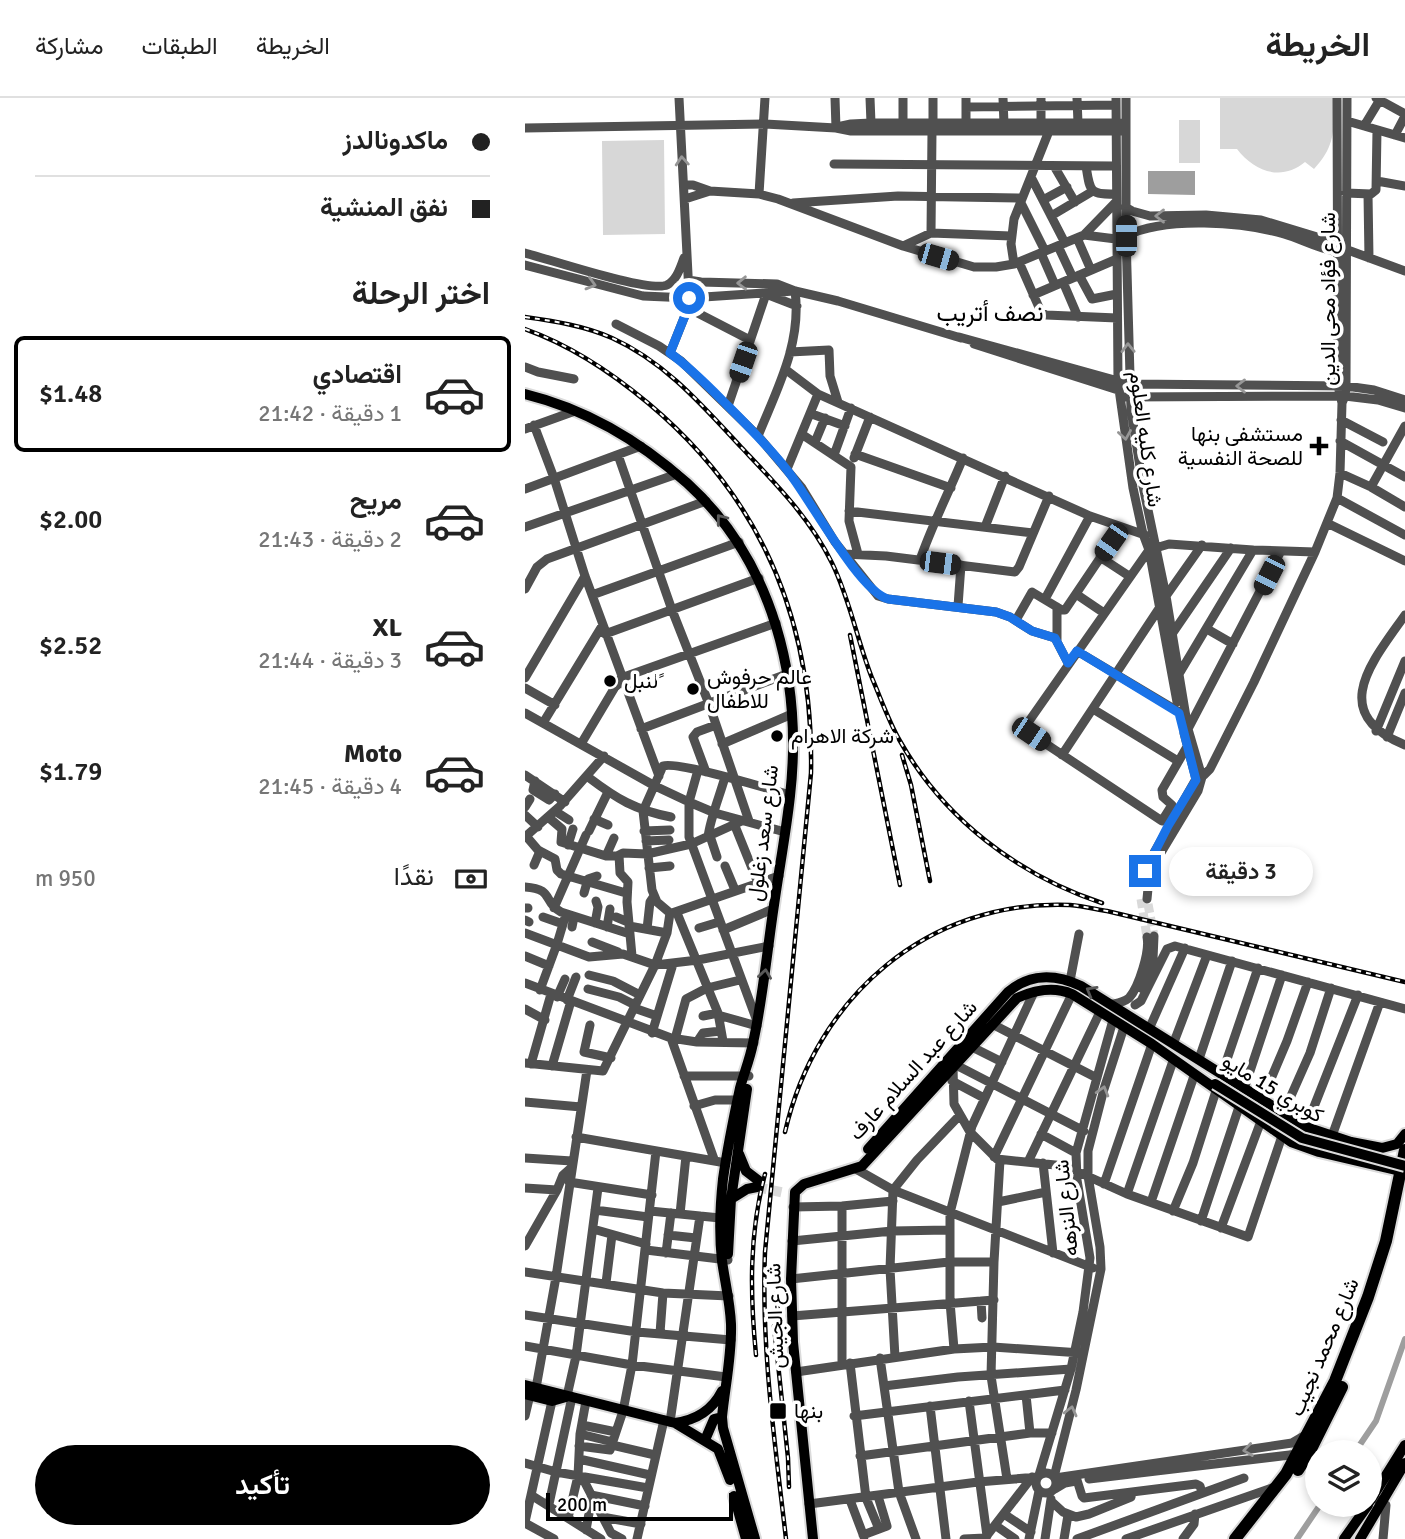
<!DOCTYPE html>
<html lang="ar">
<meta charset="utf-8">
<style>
:root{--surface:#fff;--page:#f2f2f2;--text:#222;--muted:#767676;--line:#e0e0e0;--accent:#000}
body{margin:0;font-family:Signika,Vazirmatn,sans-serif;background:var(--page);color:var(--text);direction:rtl;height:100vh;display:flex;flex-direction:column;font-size:26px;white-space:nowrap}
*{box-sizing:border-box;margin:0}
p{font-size:23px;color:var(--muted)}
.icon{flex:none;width:38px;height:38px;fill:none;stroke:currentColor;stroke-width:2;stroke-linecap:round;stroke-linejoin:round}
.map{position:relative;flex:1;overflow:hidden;direction:ltr}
.drawer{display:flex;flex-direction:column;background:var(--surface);width:525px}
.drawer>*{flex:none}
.guide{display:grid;align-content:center;height:154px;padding:0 35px;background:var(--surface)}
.controls{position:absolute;left:780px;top:1342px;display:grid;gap:14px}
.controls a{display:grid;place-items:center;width:77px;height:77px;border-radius:50%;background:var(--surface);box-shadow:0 4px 10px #0003;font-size:35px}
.scale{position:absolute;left:21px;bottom:18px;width:187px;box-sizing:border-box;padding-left:7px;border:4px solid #000;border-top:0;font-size:19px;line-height:24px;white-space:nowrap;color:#000;-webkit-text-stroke:5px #fff;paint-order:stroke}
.end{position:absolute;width:32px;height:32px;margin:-16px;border:9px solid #1a73e8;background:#fff;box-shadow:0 0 0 4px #fff}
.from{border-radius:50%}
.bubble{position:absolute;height:49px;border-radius:24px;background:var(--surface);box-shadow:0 4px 10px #0003;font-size:23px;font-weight:600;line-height:49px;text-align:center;direction:rtl}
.car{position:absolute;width:21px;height:42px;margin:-21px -10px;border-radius:9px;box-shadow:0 0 5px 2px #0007;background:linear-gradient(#222 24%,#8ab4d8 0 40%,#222 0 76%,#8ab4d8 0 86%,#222 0)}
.guide b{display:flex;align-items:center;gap:24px;height:66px;font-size:26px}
.guide b+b{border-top:2px solid var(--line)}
.guide i{width:18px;height:18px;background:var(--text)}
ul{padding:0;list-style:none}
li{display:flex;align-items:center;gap:21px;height:116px;margin:0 14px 10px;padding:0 21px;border:4px solid transparent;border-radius:10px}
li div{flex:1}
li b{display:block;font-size:26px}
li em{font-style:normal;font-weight:600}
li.active{border-color:var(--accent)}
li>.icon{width:63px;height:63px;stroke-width:1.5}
h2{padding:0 35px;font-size:32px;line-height:84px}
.pay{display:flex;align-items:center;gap:18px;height:77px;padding:0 35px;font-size:26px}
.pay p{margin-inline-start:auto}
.button{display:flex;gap:14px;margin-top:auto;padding:14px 35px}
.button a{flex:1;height:80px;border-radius:42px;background:var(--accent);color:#fff;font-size:28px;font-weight:600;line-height:80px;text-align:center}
header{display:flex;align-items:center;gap:42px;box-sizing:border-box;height:98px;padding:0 35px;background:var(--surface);border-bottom:2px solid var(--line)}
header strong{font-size:33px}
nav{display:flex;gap:38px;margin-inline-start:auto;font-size:24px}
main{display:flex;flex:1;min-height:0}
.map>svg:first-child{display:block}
</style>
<header>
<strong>الخريطة</strong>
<nav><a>الخريطة</a><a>الطبقات</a><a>مشاركة</a></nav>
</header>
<main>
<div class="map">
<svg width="880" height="1441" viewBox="0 0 880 1441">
<rect width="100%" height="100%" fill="#fff"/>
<path fill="#d7d7d7" d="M695 0H809C809 30 811 48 789 71L780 64C756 84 729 73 712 51H695Z
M654 22H675V65H654Z
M139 42 140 136 78 137 77 43Z"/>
<path fill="#9e9e9e" d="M623 73H670V97L623 96Z"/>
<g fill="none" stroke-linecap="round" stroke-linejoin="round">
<path stroke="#9e9e9e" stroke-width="6" d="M830 1354 851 1323 880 1241
M772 1441 795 1407"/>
<path stroke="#d9d9d9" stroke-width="9" stroke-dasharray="9 4.5" stroke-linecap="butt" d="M616 801 622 839
M623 806 629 838"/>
<path stroke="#d9d9d9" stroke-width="10" stroke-dasharray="10 5" stroke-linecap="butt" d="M232 1089 260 1095"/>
<defs>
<path id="major" d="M0 296C61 311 115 343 162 385 249 464 278 583 265 698 261 735 254 771 249 807 242 853 238 900 228 945 225 961 219 975 215 990 209 1018 202 1053 198 1081 195 1108 194 1136 197 1163 200 1184 205 1204 206 1226 207 1257 200 1288 197 1319L198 1330 230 1441
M343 1051 483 894C505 875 531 876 556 888L781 1029 826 1044 857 1050 872 1046 880 1036
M214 1056 221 1073 234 1083
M206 1101 222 1091 232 1089
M203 1156 206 1101 222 991
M0 1287 150 1325C171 1322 187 1313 197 1293
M0 1296 27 1303 41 1299
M150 1325 193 1351 205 1382
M180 1342 189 1321 197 1319
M209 1398 221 1441
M845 1403 880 1347
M288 1441 268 1244 266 1181 270 1094 279 1086 337 1068 492 900C510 892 528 888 547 896L627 946 766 1044 794 1054 875 1073
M819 1441 843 1407
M835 1441 880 1365"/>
<path id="highway" d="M773 1372 784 1355 817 1289
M710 1441 761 1376 810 1283 843 1199 861 1143 880 1052"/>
</defs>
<use href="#major" stroke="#dbdbdb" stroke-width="14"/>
<use href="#highway" stroke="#dbdbdb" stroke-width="16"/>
<path stroke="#505050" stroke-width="9" d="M310 0 311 30
M345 0 346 25
M478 0 479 26
M516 0V25
M552 0 553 25
M591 0 593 284 608 390 618 436 624 452 652 604
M601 0V138L606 312 618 388 641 498 663 631 677 679 673 693 628 768 624 780 622 801
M812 0 813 288 817 305
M851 0 880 16
M441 9 591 7
M822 23 880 40
M378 25V0
M408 25V0
M441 26V0
M839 28 856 0
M312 29 326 26 346 25H595
M0 30 240 26 311 30 326 33H596
M870 37 880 18
M309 66 591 68
M529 68 550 104
M561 68C565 93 564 97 591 96
M506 79 540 145
M852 83 880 88
M159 87H168L185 93 234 96 253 101 378 148 449 169H471L489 166 559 137 591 104
M821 95 846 96 851 92 852 32
M234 96 240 0
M843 96 844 160
M160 101 185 93
M518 102 542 89
M268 105 373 98 497 100
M496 105 520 153
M600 109 607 113 625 118 681 117 736 122 812 145 820 151 880 173
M526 118 568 93
M406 135 407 33
M559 137 591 141
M601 138C640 118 718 124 759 136 777 141 797 153 815 154
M552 140 566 172
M378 148 406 135 486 138
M533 148 548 180
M0 155C24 161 124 195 142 187 152 182 155 170 159 160
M516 155 530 187
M494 164 516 214 521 217 592 220
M489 166 486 146 489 121 524 33
M0 167 118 198 164 200 269 193
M554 177 567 201 592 196
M163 182 176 184 252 186 270 193 313 203 436 240
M538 184 553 219
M508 197 592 161
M163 210 225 242
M91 226 134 248 156 263 233 338 277 390 310 444 353 498 363 501 471 514 485 519 507 533 530 540 543 565
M434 239 604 286 821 288 849 292 880 302
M449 246 593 292
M265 254 304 252 305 278 313 304
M145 255 163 210 164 196 154 0
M0 269 13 274 49 281
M260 271 293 296 565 418 620 437
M599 299 820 298 853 302 880 310
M203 308 241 196 272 208
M287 316 320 328
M816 322 858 344
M9 327 29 380 60 478 134 678
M0 331 50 313
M278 337 326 369 324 423 333 456
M233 338C252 291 277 245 270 193
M815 343 880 379
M290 344 300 320
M330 356 426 390
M93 357 147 512 184 606 224 723
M309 357 326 310
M329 360 345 319
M262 371 293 296
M815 375 846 389 880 409
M846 389 880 328
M0 391 116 348
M812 400 880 437
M324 413 508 435
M802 425 880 463
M0 429 152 376
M460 429 480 378
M319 456 361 458 490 474 494 469 524 398
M575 459 604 478
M395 462C407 427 424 394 438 360
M0 491 12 469 22 461 181 403
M551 496 579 515
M67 497 214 444
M641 498 677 447
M520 501 565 418
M433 508 436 467
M532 509V542
M880 517C847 564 802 615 880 647
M491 522 507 494 537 512H540L596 429
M682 531 708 546
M80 536 234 480
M647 536 706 450
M552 553 661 618
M654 576 728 452 790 454
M0 580 60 478
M96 580 251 525
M0 590 30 607
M568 611 653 663
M0 615 130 688 164 704 190 715 260 734
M18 625 77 528
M116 631 262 576
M663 631 756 453
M851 633 880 563
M659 635 671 681
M862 639 880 595
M56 646 90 589 97 583
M197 646 267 616
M663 647 637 692 638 699 647 707 637 723 506 636 502 626 624 452 644 446 728 452
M537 657 635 509
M173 672 164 704V739L232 923
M181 674 168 639 172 634 191 627
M0 677 40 704
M63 679C92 701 110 712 146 719
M671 681 679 677 685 671 729 584 790 454 812 400 815 375 817 305 820 298 821 288 822 0
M10 683 8 692 24 702 30 696
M0 709 5 701
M30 713 44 722
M0 717 13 729
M23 719 37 731 36 744 81 758H92L98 755 122 756 166 746 219 722
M69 721 83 727
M210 728 233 785
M64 733 83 694
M119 733 145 732
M1 738 13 752 30 761 32 772 36 776 101 795
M185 738 192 759
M0 739 35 708 79 658
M183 739C185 721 195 697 200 679
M121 743 144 742
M43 747 48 731
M94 757 95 775 103 784 102 804 107 858
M81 758 89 740
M9 767 15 753
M622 767 671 681
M200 768 210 792
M124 770 145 768
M0 789C30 791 17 804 36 814L105 836
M59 795 63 781 72 778
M0 810H3
M29 810 61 737
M145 815 132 804 127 792 118 713 138 668C153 663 244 691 265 697
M147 815 254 778
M152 815 193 915 198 943
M18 819 38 826
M91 819 103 824
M0 822 4 824
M70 825 73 809 71 803
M104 828 142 835
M47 829 49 819
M82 829 85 811
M174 830 194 824
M122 831 125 804 129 798
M198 832 248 811
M0 835 64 859 98 856 130 867 173 862 244 848
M67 844 93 854
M0 858 24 868
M64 877 88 883 115 897
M545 883 554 836
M0 885 146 940 172 944 229 945
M616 890 628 861 629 838
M63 891 94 899 110 907
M15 892 32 846 41 816
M32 899 40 881
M42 902 51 879
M588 906C593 905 599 904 604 900 614 889 625 853 622 839
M610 907 616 903 642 851 650 848 880 911
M109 910 132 918
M0 911 20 922
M193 917 232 928
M178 918 193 915
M467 926 572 980
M65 927 59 954 86 960
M625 929 660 850
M127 935 148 866
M146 940 189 1061
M150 941 161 901 182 890 215 882
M172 944 178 935 196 933
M649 944 682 857
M447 949 477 964
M674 961 707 863
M0 965 78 973 130 867 142 835 145 815
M6 966 26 896
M431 967 559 1033
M27 968 46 903
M428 970 429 1006 445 1034 472 1061 540 1068 602 1096 723 1139 757 1038
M697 976 733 870
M159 978H224
M427 983 459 1000
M719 991 757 877
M737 1002 762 943 783 884
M0 1004 56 1009
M169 1008 190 1002H213
M758 1016 785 955 806 890
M781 1029 833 897
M516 1036 551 1055
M807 1038 855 904
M51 1039 201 1065
M469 1059 547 896
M0 1060 47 1063
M475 1062 469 1164 466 1278 482 1381
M503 1064 575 914
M518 1065 528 1155
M331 1071 368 1092 568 1170
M44 1084 127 1097
M579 1086 627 946
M0 1090 32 1092
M602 1096 648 963
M473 1104 521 1094
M626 1104 669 978
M268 1109 317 1108 368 1103
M70 1112 123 1119
M125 1113 195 1120
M648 1113 668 1065 691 993
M155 1116 161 1058
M676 1123 714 1009
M696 1130 736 1023
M68 1131 121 1146
M143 1137 171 1140
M267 1143 367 1133 423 1132
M0 1148 32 1092 38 1077 47 1069
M121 1152 203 1162
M141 1155 146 1115
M0 1174 138 1195 204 1198
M266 1181 424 1164H469
M81 1185 87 1137
M456 1203 457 1220
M0 1217 112 1234 206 1242
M267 1218 469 1202
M135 1235 138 1195
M0 1248 107 1267 201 1279
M429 1251 425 1204V1115L447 1028 509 894
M370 1259 365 1171 368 1092 392 1062 435 1017
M355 1260 374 1394 391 1441
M325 1265 341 1400 354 1431
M317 1266V1108
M271 1274 429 1251 468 1249 556 1255
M359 1288 433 1279 546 1271
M11 1290 31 1179 62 972
M501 1297 505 1335
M42 1298 51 1258 73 1090
M444 1303 462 1438
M405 1308 421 1441
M0 1318 5 1297
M329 1318 540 1292
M145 1324 175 1118
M57 1327 91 1334
M55 1336 88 1344
M87 1347 130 1357
M54 1348 85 1352 98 1313 107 1267 131 1053
M335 1358 505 1335H527
M54 1361 125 1377
M0 1365 31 1374 123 1390
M511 1385a10 10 0 1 1 20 0a10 10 0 1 1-20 0Z
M514 1377 546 1271 558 1214 565 1160 552 1082 551 1055 588 922
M57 1379 86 1435 97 1441
M529 1379 551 1292 576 1171 575 1149 563 1078V1053L579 991 599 929
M530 1380 767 1345 779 1338
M564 1381 773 1356
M552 1382 557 1398 559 1400 671 1386 675 1388 677 1395
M530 1391 540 1385 551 1383
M6 1397 76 1441
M66 1397 120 1408
M325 1402 339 1439
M853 1402 861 1407 858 1441
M526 1403 538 1414 551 1419 564 1416 606 1399 607 1394
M24 1406 47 1299
M284 1406 453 1384 513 1379
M479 1416 506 1434
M77 1419 116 1426
M43 1420 53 1378 55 1336 61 1303
M0 1424 27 1303
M0 1425 29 1441
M470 1427 490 1441
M61 1432 67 1399
M338 1437 362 1428 353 1398
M460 1440 507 1379
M112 1441 139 1322
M439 1441 460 1440
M504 1441 514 1393
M520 1441 526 1401
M539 1441 543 1417
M552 1441 719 1380
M601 1441 750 1389
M658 1441 669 1426 670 1416"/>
<use href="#major" stroke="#000" stroke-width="10"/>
<use href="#highway" stroke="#000" stroke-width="12"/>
<defs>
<path id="rail" d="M0 219C29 223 60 228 87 240 140 264 177 307 216 349 250 385 285 420 307 465 325 502 332 542 347 580 356 601 364 624 375 643 419 721 493 777 577 805
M0 231C45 247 86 274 123 305 238 401 289 526 286 675L240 1154C236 1250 250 1345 261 1441
M325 537 375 787
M377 657 386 687 405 783
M260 1034C291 899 403 801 545 807 557 808 570 811 582 813L880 884
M249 1166 255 1239
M249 1228 263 1360 264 1389
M231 1257C225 1196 224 1136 240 1076"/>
</defs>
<use href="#rail" stroke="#000" stroke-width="4.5"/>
<use href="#rail" stroke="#fff" stroke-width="2" stroke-dasharray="5" stroke-linecap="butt"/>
<defs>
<path id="major-bridge" d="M690 986 777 1040 880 1068"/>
</defs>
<use href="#major-bridge" stroke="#dbdbdb" stroke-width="14" stroke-linecap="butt"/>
<use href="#major-bridge" stroke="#000" stroke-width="10"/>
</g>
<defs><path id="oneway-chevron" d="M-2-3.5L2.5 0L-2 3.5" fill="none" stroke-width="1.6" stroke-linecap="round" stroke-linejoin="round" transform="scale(1.75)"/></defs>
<g stroke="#969696">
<use href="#oneway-chevron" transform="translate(157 63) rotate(-94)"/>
<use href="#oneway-chevron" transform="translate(635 118) rotate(180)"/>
<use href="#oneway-chevron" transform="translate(217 185) rotate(179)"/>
<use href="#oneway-chevron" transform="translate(66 186) rotate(16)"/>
<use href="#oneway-chevron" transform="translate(603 250) rotate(-91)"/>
<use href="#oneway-chevron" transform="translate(716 288) rotate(180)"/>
<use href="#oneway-chevron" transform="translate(600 337) rotate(81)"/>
<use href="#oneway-chevron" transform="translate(578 993) rotate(-74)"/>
<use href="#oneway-chevron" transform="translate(546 1313) rotate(-76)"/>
<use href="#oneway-chevron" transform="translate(723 1352) rotate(172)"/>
</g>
<g stroke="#595959">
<use href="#oneway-chevron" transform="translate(196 421) rotate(-128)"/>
<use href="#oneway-chevron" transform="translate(240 876) rotate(-82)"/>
<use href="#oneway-chevron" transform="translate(566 893) rotate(-150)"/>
</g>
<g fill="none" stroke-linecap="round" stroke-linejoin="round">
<path stroke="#1a73e8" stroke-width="9" d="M164 200 163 210 145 255C167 271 185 290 204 309 224 329 244 349 262 372 284 399 334 493 363 501L471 514 485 519 507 533 530 540 543 565 552 553 654 615 671 682 643 728 620 773"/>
</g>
<g fill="#000" stroke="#fff" stroke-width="2.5">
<path d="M790.5 337.5h7v7h7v7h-7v7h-7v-7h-7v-7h7z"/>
<circle cx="85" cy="583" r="7"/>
<circle cx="168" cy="591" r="7"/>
<circle cx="252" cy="638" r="7"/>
<rect x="244" y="1304" width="18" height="18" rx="3.5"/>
</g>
<g text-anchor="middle" stroke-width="7" stroke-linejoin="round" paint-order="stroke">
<g font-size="21" fill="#000" stroke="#fff">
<text transform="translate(803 201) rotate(-90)" y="7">شارع فؤاد محى الدين</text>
<text transform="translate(621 341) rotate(82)" y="7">شارع كليه العلوم</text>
<text transform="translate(238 735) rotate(-83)" y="7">شارع سعد زغلول</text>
<text transform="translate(388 972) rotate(-48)" y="7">شارع عبد السلام عارف</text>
<text transform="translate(748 990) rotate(31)" y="7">كوبري 15 مايو</text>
<text transform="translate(541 1110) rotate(-96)" y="7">شارع النزهه</text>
<text transform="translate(250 1218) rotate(-92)" y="7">شارع الجيش</text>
<text transform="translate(799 1249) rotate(-67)" y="7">شارع محمد نجيب</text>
</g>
<g font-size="21" fill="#000" stroke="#fff" text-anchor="start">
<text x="778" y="343" text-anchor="end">مستشفى بنها<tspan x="778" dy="24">للصحة النفسية</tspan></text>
<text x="182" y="586">عالم حرفوش<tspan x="182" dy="24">للاطفال</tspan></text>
<text x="99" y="590">لنبل ً</text>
<text x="266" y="645">شركة الاهرام</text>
<text x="269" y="1320">بنها</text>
</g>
<g font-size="24" fill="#000" stroke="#fff">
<text x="465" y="223">نصف أتريب</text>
</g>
</g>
</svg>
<div class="controls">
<a><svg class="icon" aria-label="layers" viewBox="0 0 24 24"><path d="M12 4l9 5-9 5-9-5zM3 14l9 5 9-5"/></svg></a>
</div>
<div class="scale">200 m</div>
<i class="end from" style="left:164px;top:200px"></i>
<i class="end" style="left:620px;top:773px"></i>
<div class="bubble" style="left:644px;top:749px;width:144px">3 دقيقة</div>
<i class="car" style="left:601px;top:138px;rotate:0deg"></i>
<i class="car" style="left:413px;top:159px;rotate:106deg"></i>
<i class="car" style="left:218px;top:264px;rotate:199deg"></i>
<i class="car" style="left:586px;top:444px;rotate:215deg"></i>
<i class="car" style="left:415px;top:465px;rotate:97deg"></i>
<i class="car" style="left:744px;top:477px;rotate:207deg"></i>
<i class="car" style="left:506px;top:636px;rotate:124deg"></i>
</div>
<section class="drawer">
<div class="guide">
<b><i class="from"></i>ماكدونالدز</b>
<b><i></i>نفق المنشية</b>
</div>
<h2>اختر الرحلة</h2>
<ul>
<li class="active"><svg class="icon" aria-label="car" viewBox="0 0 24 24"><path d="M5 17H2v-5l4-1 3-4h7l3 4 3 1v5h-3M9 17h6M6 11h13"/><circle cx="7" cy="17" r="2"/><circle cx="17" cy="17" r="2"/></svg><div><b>اقتصادي</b><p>1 دقيقة · 21:42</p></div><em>$1.48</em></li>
<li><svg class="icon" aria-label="car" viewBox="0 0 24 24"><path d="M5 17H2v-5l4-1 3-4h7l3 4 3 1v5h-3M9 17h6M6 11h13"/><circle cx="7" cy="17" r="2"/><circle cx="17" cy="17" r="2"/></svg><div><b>مريح</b><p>2 دقيقة · 21:43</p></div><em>$2.00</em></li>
<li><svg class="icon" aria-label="car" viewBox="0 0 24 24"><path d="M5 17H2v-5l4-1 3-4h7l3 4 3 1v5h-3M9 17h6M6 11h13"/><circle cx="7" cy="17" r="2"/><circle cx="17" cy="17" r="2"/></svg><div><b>XL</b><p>3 دقيقة · 21:44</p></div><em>$2.52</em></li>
<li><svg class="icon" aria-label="car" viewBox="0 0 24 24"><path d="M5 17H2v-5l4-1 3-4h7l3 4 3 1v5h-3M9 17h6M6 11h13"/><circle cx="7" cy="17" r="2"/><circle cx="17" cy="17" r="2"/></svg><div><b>Moto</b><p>4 دقيقة · 21:45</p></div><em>$1.79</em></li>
</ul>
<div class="pay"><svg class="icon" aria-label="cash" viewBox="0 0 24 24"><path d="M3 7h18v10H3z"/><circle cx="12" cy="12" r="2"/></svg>نقدًا<p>950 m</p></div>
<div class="button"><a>تأكيد</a></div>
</section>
</main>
